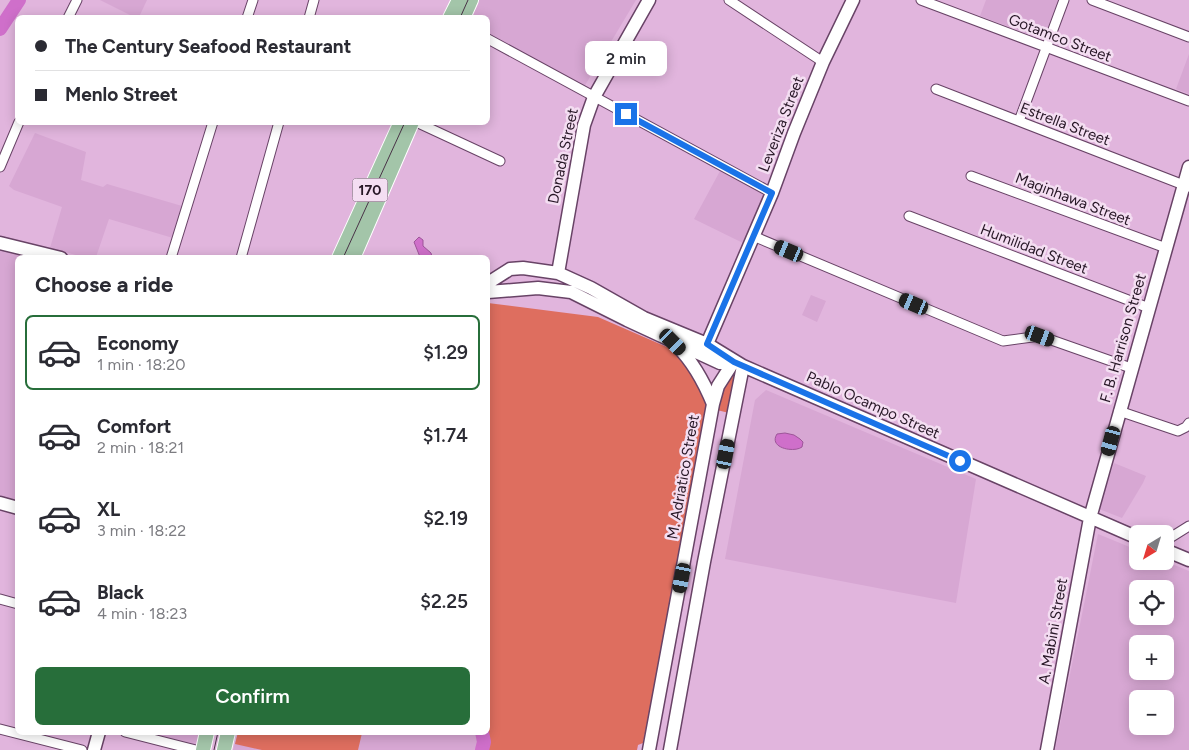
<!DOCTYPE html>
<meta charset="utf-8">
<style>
:root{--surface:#fff;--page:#f2f2f3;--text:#2b2b33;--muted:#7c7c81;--line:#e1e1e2;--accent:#276e3a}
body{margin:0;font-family:Figtree,sans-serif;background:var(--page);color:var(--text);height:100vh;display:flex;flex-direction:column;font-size:19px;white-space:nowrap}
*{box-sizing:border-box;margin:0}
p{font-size:16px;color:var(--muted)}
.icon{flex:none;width:28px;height:28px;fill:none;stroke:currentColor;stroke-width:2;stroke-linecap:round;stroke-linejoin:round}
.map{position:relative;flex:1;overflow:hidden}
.details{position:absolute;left:15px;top:255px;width:475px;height:480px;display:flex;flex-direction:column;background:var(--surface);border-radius:8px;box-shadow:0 2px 12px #0003}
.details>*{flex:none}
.top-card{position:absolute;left:15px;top:15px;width:475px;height:110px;border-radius:8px;box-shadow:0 2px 12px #0003;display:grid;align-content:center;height:110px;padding:0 20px;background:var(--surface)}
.needle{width:32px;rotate:218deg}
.fabs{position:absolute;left:1129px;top:525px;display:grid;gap:10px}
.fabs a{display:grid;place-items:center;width:45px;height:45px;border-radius:8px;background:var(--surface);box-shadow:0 2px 12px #0003;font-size:25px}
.end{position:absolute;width:22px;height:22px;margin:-11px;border:6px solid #1a73e8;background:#fff;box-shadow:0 0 0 2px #fff}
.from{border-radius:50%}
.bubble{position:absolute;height:35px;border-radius:8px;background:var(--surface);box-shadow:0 2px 12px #0003;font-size:16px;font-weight:600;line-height:35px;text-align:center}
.car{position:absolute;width:15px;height:30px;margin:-15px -8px;border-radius:6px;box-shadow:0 0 4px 1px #0007;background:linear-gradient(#222 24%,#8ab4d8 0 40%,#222 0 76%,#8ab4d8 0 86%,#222 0)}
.top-card b{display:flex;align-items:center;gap:18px;height:48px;font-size:19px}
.top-card b+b{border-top:1px solid var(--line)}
.top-card i{width:12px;height:12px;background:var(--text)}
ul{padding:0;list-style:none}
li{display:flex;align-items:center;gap:15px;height:75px;margin:0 10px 8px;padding:0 10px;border:2px solid transparent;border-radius:8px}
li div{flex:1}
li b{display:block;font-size:19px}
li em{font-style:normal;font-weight:600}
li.on{border-color:var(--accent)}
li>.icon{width:45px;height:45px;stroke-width:1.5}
h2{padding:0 20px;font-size:22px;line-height:60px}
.action{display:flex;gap:10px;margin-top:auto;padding:10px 20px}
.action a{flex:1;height:58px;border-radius:8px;background:var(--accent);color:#fff;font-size:20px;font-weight:600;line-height:58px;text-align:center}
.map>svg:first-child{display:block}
</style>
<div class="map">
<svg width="1189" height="750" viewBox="0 0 1189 750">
<rect width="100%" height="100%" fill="#e1b5dd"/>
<path fill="#d7a7d3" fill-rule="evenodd" d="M100 0H147L139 17 136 18Z
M477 0H636L584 87 488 34V18H468Z
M986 0H1061L1045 40 980 16Z
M1189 54V94L1176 89Z
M35 133 86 152 81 180 103 187 107 184 182 206 173 238 109 219 96 257H83L50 248 62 207 14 190 9 186Z
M720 171 764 195 743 243 694 219Z
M0 249 34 257 18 258 17 500 0 496Z
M811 295 826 301 817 322 802 315Z
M766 390 976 479 956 603 725 559 755 400Z
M1114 463 1146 476 1143 483 1122 518 1099 509Z
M1098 534 1137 550 1138 561H1165L1189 571V750H1055ZM1138 589H1165V616H1138ZM1138 644H1165V671H1138ZM1138 699H1165V726H1138Z
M141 733H200L196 747Z
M238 733H481L478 750H233Z"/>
<path fill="#de6e5f" d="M488 303 598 317 676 351 688 364 708 402 676 577 643 743 638 745 637 750H486L489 724Z
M733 374H735L729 413 717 410 721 391Z
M238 732H362V733L358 750H262L235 744Z"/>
<path fill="#cf6fca" stroke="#9d5599" d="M419 237 423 240V246L431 253 432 257H420L414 242Z
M785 433 794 435 800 439 803 442 802 447C794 453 768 448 777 434Z"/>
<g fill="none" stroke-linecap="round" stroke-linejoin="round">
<path stroke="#cf6fca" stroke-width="14" d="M0 29 19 0
M482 732 484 742 482 750"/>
<defs>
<path id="street" d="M729 0 823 62
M921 0 1189 101
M1092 0 1189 37
M68 18 77 0
M247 18 253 0
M309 18 314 0
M488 39 772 193
M936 89 1189 187
M1019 121 1064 0
M416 122 500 161
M0 167 19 122
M971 176 1166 248
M909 216 1149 308
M753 236 1003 341 1040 336 1131 368
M171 258 213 122
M241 258 279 122
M1119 411 1178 431 1186 427 1189 423
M1165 541 1189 526
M0 599 18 604
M0 729 82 750
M125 732 196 750"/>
<path id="secondary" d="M0 243 61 258
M558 273 584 125 594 97 649 0
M488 283 510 269 523 268 558 273 591 288 644 318 707 344 743 366 1138 538
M488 292 538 288 571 292 627 320 720 363 734 361
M707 344 772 193 794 133 823 62 853 0
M677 346C694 363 704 382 713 404
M0 503 18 508
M1165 550 1189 560
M94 750 99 732
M649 750 713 404 718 386 734 361
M670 750 704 562 743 366
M1047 750 1090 518 1189 167"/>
<path id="primary" d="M450 18 459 0
M463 18 471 0
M339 258 401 122
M353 258 412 122
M203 750 207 732
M224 750 228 732"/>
</defs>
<use href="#street" stroke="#684366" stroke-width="11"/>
<use href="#secondary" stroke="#684366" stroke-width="15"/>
<use href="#primary" stroke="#fff" stroke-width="16"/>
<use href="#street" stroke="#fff" stroke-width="9"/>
<use href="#secondary" stroke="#fff" stroke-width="12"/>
<use href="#primary" stroke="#a3c5a9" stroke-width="14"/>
<path stroke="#493347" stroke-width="1" d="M460 18 468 0
M343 258 405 122
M214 750 218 732"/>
</g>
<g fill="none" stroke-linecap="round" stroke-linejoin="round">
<path stroke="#1a73e8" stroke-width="6" d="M626 114 772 193 707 344 734 362 960 461"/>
</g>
<g text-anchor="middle" stroke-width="5" stroke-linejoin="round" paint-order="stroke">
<rect fill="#f4def2" stroke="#645363" stroke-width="1" x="352.5" y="178.5" width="35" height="23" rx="4"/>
<g font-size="14" font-weight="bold" fill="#271726">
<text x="370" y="195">170</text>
</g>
<g font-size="15" fill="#271726" stroke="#f4def2">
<text transform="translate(1060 38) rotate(21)" y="5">Gotamco Street</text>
<text transform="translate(781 124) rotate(-69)" y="5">Leveriza Street</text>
<text transform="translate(1065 124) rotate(21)" y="5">Estrella Street</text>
<text transform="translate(563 156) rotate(-78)" y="5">Donada Street</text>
<text transform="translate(1073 199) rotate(21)" y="5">Maginhawa Street</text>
<text transform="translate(1034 249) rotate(21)" y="5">Humilidad Street</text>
<text transform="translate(1123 338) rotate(-74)" y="5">F. B. Harrison Street</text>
<text transform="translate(873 405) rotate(24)" y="5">Pablo Ocampo Street</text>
<text transform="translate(683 477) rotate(-80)" y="5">M. Adriatico Street</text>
<text transform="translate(1053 631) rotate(-80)" y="5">A. Mabini Street</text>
</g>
</g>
</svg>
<div class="fabs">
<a><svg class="needle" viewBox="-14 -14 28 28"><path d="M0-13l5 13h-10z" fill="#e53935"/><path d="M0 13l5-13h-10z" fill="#7c7c81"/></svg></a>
<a><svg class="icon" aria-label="locate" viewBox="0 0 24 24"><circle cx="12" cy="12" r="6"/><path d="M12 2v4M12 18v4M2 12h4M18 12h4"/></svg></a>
<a>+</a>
<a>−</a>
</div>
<i class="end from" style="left:960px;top:461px"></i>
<i class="end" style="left:626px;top:114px"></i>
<div class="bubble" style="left:585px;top:41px;width:82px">2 min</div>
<i class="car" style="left:789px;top:251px;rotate:293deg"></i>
<i class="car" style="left:914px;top:304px;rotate:293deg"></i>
<i class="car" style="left:1040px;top:336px;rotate:110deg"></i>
<i class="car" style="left:673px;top:342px;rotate:135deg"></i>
<i class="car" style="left:1111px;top:441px;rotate:195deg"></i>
<i class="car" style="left:726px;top:454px;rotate:11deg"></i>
<i class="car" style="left:682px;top:578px;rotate:191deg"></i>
<div class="top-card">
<b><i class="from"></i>The Century Seafood Restaurant</b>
<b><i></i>Menlo Street</b>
</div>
<section class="details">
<h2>Choose a ride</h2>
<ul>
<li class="on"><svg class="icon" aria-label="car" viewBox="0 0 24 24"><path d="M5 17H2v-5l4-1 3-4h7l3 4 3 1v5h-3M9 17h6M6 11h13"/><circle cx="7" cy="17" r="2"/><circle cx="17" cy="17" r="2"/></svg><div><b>Economy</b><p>1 min · 18:20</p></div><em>$1.29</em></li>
<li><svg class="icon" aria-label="car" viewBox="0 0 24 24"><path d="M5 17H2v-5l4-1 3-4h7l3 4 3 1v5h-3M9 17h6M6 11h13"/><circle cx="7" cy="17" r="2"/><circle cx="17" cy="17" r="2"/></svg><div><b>Comfort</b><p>2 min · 18:21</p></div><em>$1.74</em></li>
<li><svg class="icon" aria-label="car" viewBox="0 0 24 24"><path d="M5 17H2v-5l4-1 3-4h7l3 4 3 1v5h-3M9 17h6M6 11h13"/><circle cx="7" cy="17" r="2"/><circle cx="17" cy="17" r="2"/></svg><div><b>XL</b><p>3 min · 18:22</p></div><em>$2.19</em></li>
<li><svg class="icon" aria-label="car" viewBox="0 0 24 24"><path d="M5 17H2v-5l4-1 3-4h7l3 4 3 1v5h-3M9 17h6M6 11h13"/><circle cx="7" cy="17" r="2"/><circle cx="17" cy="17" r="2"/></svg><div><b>Black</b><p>4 min · 18:23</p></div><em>$2.25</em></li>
</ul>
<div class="action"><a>Confirm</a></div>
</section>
</div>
